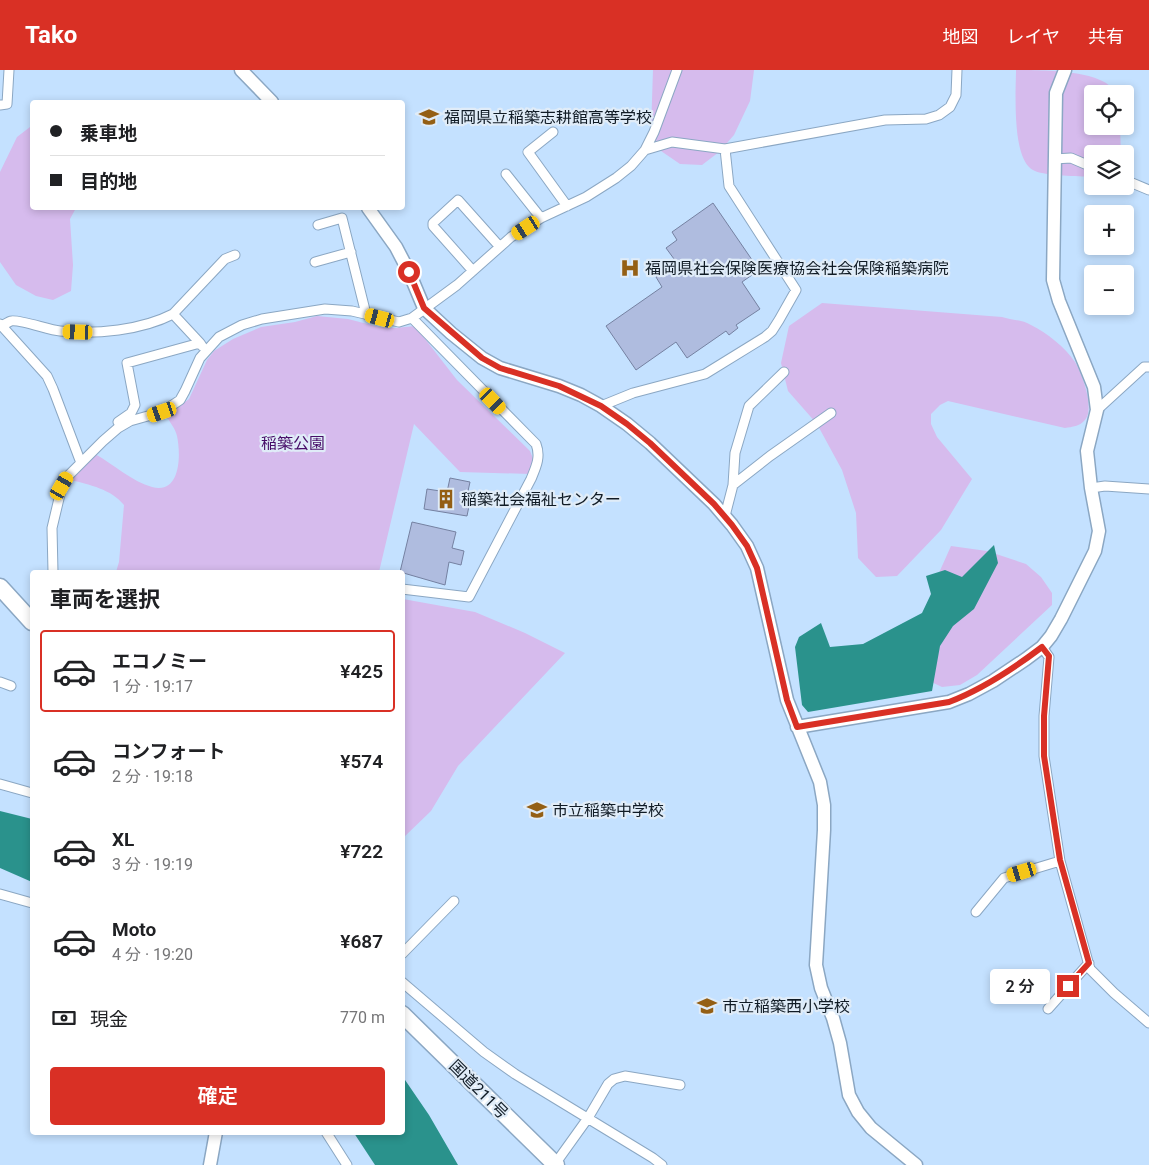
<!DOCTYPE html>
<html lang="ja">
<meta charset="utf-8">
<style>
:root{--surface:#fff;--page:#f6f6f6;--text:#202124;--muted:#757577;--line:#e0e0e0;--accent:#d93025}
body{margin:0;font-family:Roboto,"Noto Sans JP",sans-serif;background:var(--page);color:var(--text);height:100vh;display:flex;flex-direction:column;font-size:19px;white-space:nowrap}
*{box-sizing:border-box;margin:0}
p{font-size:16px;color:var(--muted)}
.icon{flex:none;width:28px;height:28px;fill:none;stroke:currentColor;stroke-width:2;stroke-linecap:round;stroke-linejoin:round}
.map{position:relative;flex:1;overflow:hidden}
.side{position:absolute;left:30px;top:500px;width:375px;height:565px;display:flex;flex-direction:column;background:var(--surface);border-radius:5px;box-shadow:0 2px 8px #0003}
.side>*{flex:none}
.guide{position:absolute;left:30px;top:30px;width:375px;height:110px;border-radius:5px;box-shadow:0 2px 8px #0003;display:grid;align-content:center;height:110px;padding:0 20px;background:var(--surface)}
.tools{position:absolute;left:1084px;top:15px;display:grid;gap:10px}
.tools a{display:grid;place-items:center;width:50px;height:50px;border-radius:5px;background:var(--surface);box-shadow:0 2px 8px #0003;font-size:25px}
.end{position:absolute;width:22px;height:22px;margin:-11px;border:6px solid #d93025;background:#fff;box-shadow:0 0 0 2px #fff}
.from{border-radius:50%}
.bubble{position:absolute;height:35px;border-radius:5px;background:var(--surface);box-shadow:0 2px 8px #0003;font-size:16px;font-weight:600;line-height:35px;text-align:center}
.car{position:absolute;width:15px;height:30px;margin:-15px -8px;border-radius:6px;box-shadow:0 0 4px 1px #0007;background:linear-gradient(#f5c518 24%,#345 0 40%,#f5c518 0 76%,#345 0 86%,#f5c518 0)}
.guide b{display:flex;align-items:center;gap:18px;height:48px;font-size:19px}
.guide b+b{border-top:1px solid var(--line)}
.guide i{width:12px;height:12px;background:var(--text)}
ul{padding:0;list-style:none}
li{display:flex;align-items:center;gap:15px;height:82px;margin:0 10px 8px;padding:0 10px;border:2px solid transparent;border-radius:5px}
li div{flex:1}
li b{display:block;font-size:19px}
li em{font-style:normal;font-weight:600}
li.current{border-color:var(--accent)}
li>.icon{width:45px;height:45px;stroke-width:1.5}
h2{padding:0 20px;font-size:22px;line-height:60px}
.pay{display:flex;align-items:center;gap:12px;height:55px;padding:0 20px;font-size:19px}
.pay p{margin-inline-start:auto}
.button{display:flex;gap:10px;margin-top:auto;padding:10px 20px}
.button a{flex:1;height:58px;border-radius:5px;background:var(--accent);color:#fff;font-size:20px;font-weight:600;line-height:58px;text-align:center}
header{display:flex;align-items:center;gap:30px;box-sizing:border-box;height:70px;padding:0 25px;background:var(--accent);color:#fff}
header strong{font-size:24px}
nav{display:flex;gap:28px;margin-inline-start:auto;font-size:18px}
.map>svg:first-child{display:block}
</style>
<header>
<strong>Tako</strong>
<nav><a>地図</a><a>レイヤ</a><a>共有</a></nav>
</header>
<div class="map">
<svg width="1149" height="1095" viewBox="0 0 1149 1095">
<rect width="100%" height="100%" fill="#c4e1ff"/>
<path fill="#d6bbed" d="M653 0H754L750 31 734 65 719 82 702 95 680 94 661 81 651 60Z
M1016 0C1042 0 1109 0 1115 24H1092V56H1120L1121 84H1092V107C1078 106 1047 106 1035 101 1011 92 1016 22 1016 0Z
M30 57H32V138H76L70 149 73 195 71 221 53 230 36 226 16 215 0 192V102L17 67Z
M822 233 1002 247C1011 250 1023 250 1031 255 1047 263 1065 277 1075 292 1082 303 1095 339 1085 350 1080 356 1072 357 1065 358L948 331 940 335 931 344V354L937 367 972 409 941 460 897 506 876 507 858 488 856 443 842 400 817 354 788 321 781 293 789 256Z
M317 246 348 249 379 257 395 258 415 256 457 310 530 381 534 391 530 404 460 402 414 354 379 502H116L119 492 124 435C111 419 90 415 71 410L95 384C113 394 133 412 152 417 181 425 181 384 177 366 176 360 170 352 166 346L189 329 207 290 214 281 233 269 261 257 295 252Z
M951 476 987 481 1026 494 1041 507 1052 523V535L977 605 960 615 942 617 923 608 938 505Z
M403 529 475 542 525 563 565 583 458 696 431 741 403 768Z"/>
<path fill="#2a928c" d="M994 475 998 493 974 539 953 556 940 576 932 621 808 642 802 635 795 577 799 567 821 553 830 577 863 574 922 543 931 524 926 506 945 500 962 507Z
M0 741 32 749V812L0 798Z
M403 1007 429 1045 458 1095H375L354 1063 402 1062Z"/>
<path fill="#afbcdf" stroke="#7581a1" d="M713 133 759 200 742 212 760 239 736 255 738 258 729 265 726 261 687 288 676 272 636 300 606 256 662 217 656 207 677 193 666 178 677 170 672 162Z
M450 408 470 412 465 435 469 436 467 446 424 439 427 419 447 422Z
M412 452 456 462 452 478 464 481 461 495 449 492 445 515 400 502Z"/>
<g fill="none" stroke-linecap="round" stroke-linejoin="round">
<defs>
<path id="street" d="M0 35 7 34 9 0
M553 62 528 82 567 136
M645 80 672 72 725 79 885 50 926 49 939 45 950 37 956 25 957 0
M1054 89 1071 88 1092 97
M506 104 541 148
M1125 110 1149 120
M318 155 342 148 366 244
M315 192 351 182
M473 201 433 156V153L458 130 500 177
M173 244 225 189 235 185
M0 254 47 306 53 319 81 393
M1 256C4 255 8 252 11 251 19 249 49 260 60 261 96 265 142 260 173 244L200 273
M601 336 633 323 705 304 765 267 772 261 779 250 796 220 729 116 725 79
M1097 340 1144 297H1149
M118 352 131 343 135 335 127 293 200 273 202 276
M733 415 735 383 749 336 784 302
M1091 418 1105 416 1149 419
M725 446 733 415 770 386 831 343
M53 502 52 458 62 416 67 407 103 371 118 358 130 351 162 342 180 330 185 321 200 288 219 267 242 255 262 249 325 239 352 241 399 252 412 248 457 215 511 167 541 148 586 127 616 108 631 96 645 80 654 62 677 0
M402 519 469 527 531 409C536 397 541 387 536 374L412 248
M1042 577 1049 587 1044 646V686L1060 791 1090 899 1114 923 1149 953
M0 612 11 616
M0 714 32 723
M0 824 32 833
M976 842 1004 808 1060 791
M402 884 454 831
M402 912 484 982 515 1004 653 1088 662 1095
M1048 939 1089 893
M326 1062 347 1095
M555 1094 588 1048 608 1014 614 1009 625 1006 680 1015"/>
<path id="secondary" d="M241 0 272 32
M368 138 396 177 409 202 424 238 451 263 482 288 500 298 559 316 581 325 601 336 627 354 650 373 714 434 732 455 747 476 757 498 787 630 820 712 824 735V760L816 895 821 918 833 948 840 973 849 1025 858 1042 871 1058 916 1095
M797 657 949 632 969 624 993 611 1026 589 1042 577 1051 566 1061 549 1095 481 1099 461 1091 418 1087 381 1097 340 1094 317 1059 231 1053 210 1056 23 1065 0
M210 1095 216 1062"/>
<path id="highway" d="M0 517 32 552
M402 944 556 1095"/>
</defs>
<use href="#street" stroke="#8ba7c3" stroke-width="11"/>
<use href="#secondary" stroke="#8ba7c3" stroke-width="15"/>
<use href="#highway" stroke="#8ba7c3" stroke-width="19"/>
<use href="#street" stroke="#fff" stroke-width="9"/>
<use href="#secondary" stroke="#fff" stroke-width="12"/>
<use href="#highway" stroke="#fff" stroke-width="16"/>
</g>
<g fill="none" stroke-linecap="round" stroke-linejoin="round">
<path stroke="#d93025" stroke-width="6" d="M409 202 424 238 482 288 500 298 559 316 601 336 627 354 650 373 714 434 732 455 747 476 757 498 787 630 797 657 949 632C983 619 1013 599 1042 577L1049 586 1044 646V686L1060 790 1089 893 1068 916"/>
</g>
<defs>
<symbol id="school-bare" viewBox="-9 -9 18 18"><path d="M0-5L7-2L0 1L-7-2ZM-4 1L0 2.5L4 1V4Q0 6-4 4Z" fill="#945f14" stroke="#e0ecf8" stroke-width="2.5" paint-order="stroke"/></symbol>
<symbol id="hospital-bare" viewBox="-9 -9 18 18"><path d="M-5-5h3v3.5h4V-5h3V5h-3V1.5h-4V5h-3Z" fill="#945f14" stroke="#e0ecf8" stroke-width="2.5" paint-order="stroke"/></symbol>
<symbol id="building-bare" viewBox="-9 -9 18 18"><path d="M-4-6H4V6H1V3H-1V6H-4ZM-2.5-4.3h1.7v1.8h-1.7ZM.8-4.3h1.7v1.8H.8ZM-2.5-1h1.7V.8h-1.7ZM.8-1h1.7V.8H.8Z" fill="#945f14" stroke="#e0ecf8" stroke-width="2.5" paint-order="stroke"/></symbol>
</defs>
<g fill-rule="evenodd">
<use href="#school-bare" x="415" y="33" width="28" height="28"/>
<use href="#hospital-bare" x="616" y="184" width="28" height="28"/>
<use href="#building-bare" x="432" y="415" width="28" height="28"/>
<use href="#school-bare" x="523" y="726" width="28" height="28"/>
<use href="#school-bare" x="693" y="922" width="28" height="28"/>
</g>
<g text-anchor="middle" stroke-width="4.5" stroke-linejoin="round" paint-order="stroke">
<g font-size="16" fill="#101b25" stroke="#e0ecf8" text-anchor="start">
<text x="444" y="53">福岡県立稲築志耕館高等学校</text>
<text x="645" y="204">福岡県社会保険医療協会社会保険稲築病院</text>
<text x="461" y="435">稲築社会福祉センター</text>
<text x="552" y="746">市立稲築中学校</text>
<text x="722" y="942">市立稲築西小学校</text>
</g>
<g font-size="16" fill="#470d68" stroke="#e0ecf8">
<text x="293" y="379">稲築公園</text>
</g>
<g font-size="16" fill="#101b25" stroke="#e0ecf8">
<text transform="translate(479 1019) rotate(45)" y="6">国道211号</text>
</g>
</g>
</svg>
<div class="tools">
<a><svg class="icon" aria-label="locate" viewBox="0 0 24 24"><circle cx="12" cy="12" r="6"/><path d="M12 2v4M12 18v4M2 12h4M18 12h4"/></svg></a>
<a><svg class="icon" aria-label="layers" viewBox="0 0 24 24"><path d="M12 4l9 5-9 5-9-5zM3 14l9 5 9-5"/></svg></a>
<a>+</a>
<a>−</a>
</div>
<i class="end from" style="left:409px;top:202px"></i>
<i class="end" style="left:1068px;top:916px"></i>
<div class="bubble" style="left:990px;top:899px;width:60px">2 分</div>
<i class="car" style="left:526px;top:158px;rotate:237deg"></i>
<i class="car" style="left:380px;top:248px;rotate:285deg"></i>
<i class="car" style="left:78px;top:262px;rotate:272deg"></i>
<i class="car" style="left:493px;top:331px;rotate:136deg"></i>
<i class="car" style="left:162px;top:342px;rotate:251deg"></i>
<i class="car" style="left:62px;top:416px;rotate:30deg"></i>
<i class="car" style="left:1022px;top:802px;rotate:253deg"></i>
<div class="guide">
<b><i class="from"></i>乗車地</b>
<b><i></i>目的地</b>
</div>
<section class="side">
<h2>車両を選択</h2>
<ul>
<li class="current"><svg class="icon" aria-label="car" viewBox="0 0 24 24"><path d="M5 17H2v-5l4-1 3-4h7l3 4 3 1v5h-3M9 17h6M6 11h13"/><circle cx="7" cy="17" r="2"/><circle cx="17" cy="17" r="2"/></svg><div><b>エコノミー</b><p>1 分 · 19:17</p></div><em>¥425</em></li>
<li><svg class="icon" aria-label="car" viewBox="0 0 24 24"><path d="M5 17H2v-5l4-1 3-4h7l3 4 3 1v5h-3M9 17h6M6 11h13"/><circle cx="7" cy="17" r="2"/><circle cx="17" cy="17" r="2"/></svg><div><b>コンフォート</b><p>2 分 · 19:18</p></div><em>¥574</em></li>
<li><svg class="icon" aria-label="car" viewBox="0 0 24 24"><path d="M5 17H2v-5l4-1 3-4h7l3 4 3 1v5h-3M9 17h6M6 11h13"/><circle cx="7" cy="17" r="2"/><circle cx="17" cy="17" r="2"/></svg><div><b>XL</b><p>3 分 · 19:19</p></div><em>¥722</em></li>
<li><svg class="icon" aria-label="car" viewBox="0 0 24 24"><path d="M5 17H2v-5l4-1 3-4h7l3 4 3 1v5h-3M9 17h6M6 11h13"/><circle cx="7" cy="17" r="2"/><circle cx="17" cy="17" r="2"/></svg><div><b>Moto</b><p>4 分 · 19:20</p></div><em>¥687</em></li>
</ul>
<div class="pay"><svg class="icon" aria-label="cash" viewBox="0 0 24 24"><path d="M3 7h18v10H3z"/><circle cx="12" cy="12" r="2"/></svg>現金<p>770 m</p></div>
<div class="button"><a>確定</a></div>
</section>
</div>
